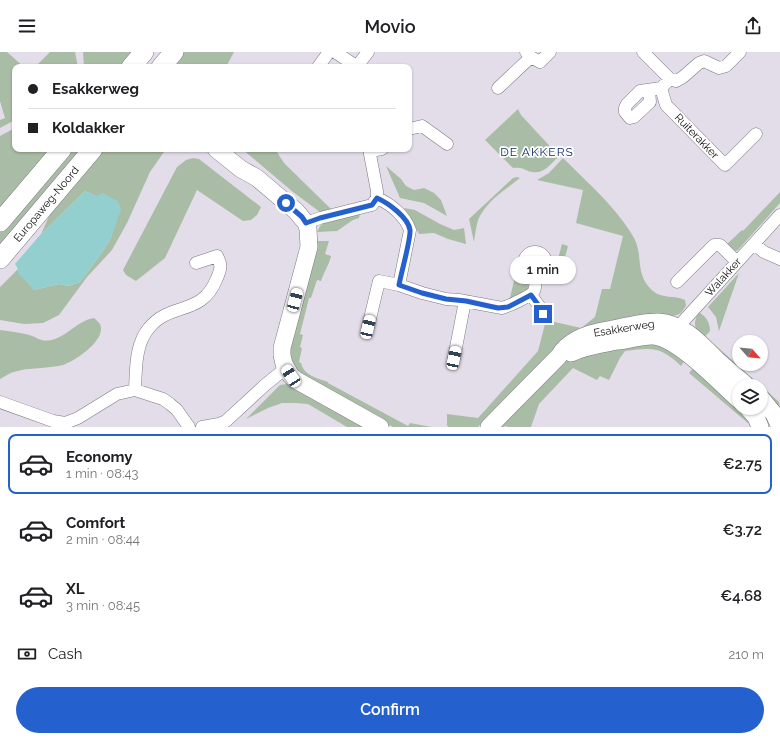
<!DOCTYPE html>
<meta charset="utf-8">
<style>
:root{--surface:#fff;--page:#f2f2f2;--text:#202124;--muted:#757577;--line:#e0e0e0;--accent:#2561ce}
body{margin:0;font-family:Raleway,sans-serif;background:var(--page);color:var(--text);height:100vh;display:flex;flex-direction:column;font-size:15px;white-space:nowrap}
*{box-sizing:border-box;margin:0}
p{font-size:13px;color:var(--muted)}
.icon{flex:none;width:22px;height:22px;fill:none;stroke:currentColor;stroke-width:2;stroke-linecap:round;stroke-linejoin:round}
.map{position:relative;height:375px;overflow:hidden}
.side{display:flex;flex-direction:column;background:var(--surface);flex:1}
.side>*{flex:none}
.banner{position:absolute;left:12px;top:12px;width:400px;height:88px;border-radius:8px;box-shadow:0 1px 3px #0004;display:grid;align-content:center;height:88px;padding:0 16px;background:var(--surface)}
.needle{width:26px;rotate:117deg}
.controls{position:absolute;left:732px;top:283px;display:grid;gap:8px}
.controls a{display:grid;place-items:center;width:36px;height:36px;border-radius:50%;background:var(--surface);box-shadow:0 1px 3px #0004;font-size:20px}
.end{position:absolute;width:18px;height:18px;margin:-9px;border:5px solid #2561ce;background:#fff;box-shadow:0 0 0 2px #fff}
.from{border-radius:50%}
.bubble{position:absolute;height:28px;border-radius:14px;background:var(--surface);box-shadow:0 1px 3px #0004;font-size:13px;font-weight:600;line-height:28px;text-align:center}
.car{position:absolute;width:12px;height:24px;margin:-12px -6px;border-radius:5px;box-shadow:0 0 3px 1px #0007;background:linear-gradient(#fff 24%,#345 0 40%,#fff 0 76%,#345 0 86%,#fff 0)}
.banner b{display:flex;align-items:center;gap:14px;height:38px;font-size:15px}
.banner b+b{border-top:1px solid var(--line)}
.banner i{width:10px;height:10px;background:var(--text)}
ul{padding:7px 0 0;list-style:none}
li{display:flex;align-items:center;gap:12px;height:60px;margin:0 8px 6px;padding:0 8px;border:2px solid transparent;border-radius:8px}
li div{flex:1}
li b{display:block;font-size:15px}
li em{font-style:normal;font-weight:600}
li.current{border-color:var(--accent)}
li>.icon{width:36px;height:36px;stroke-width:1.5}
.pay{display:flex;align-items:center;gap:10px;height:44px;padding:0 16px;font-size:15px}
.pay p{margin-inline-start:auto}
.action{display:flex;gap:8px;margin-top:auto;padding:8px 16px}
.action a{flex:1;height:46px;border-radius:24px;background:var(--accent);color:#fff;font-size:16px;font-weight:600;line-height:46px;text-align:center}
header{display:flex;justify-content:space-between;align-items:center;height:52px;padding:0 16px;background:var(--surface);font-size:18px;font-weight:600}
.map>svg:first-child{display:block}
</style>
<header><svg class="icon" aria-label="menu" viewBox="0 0 24 24"><path d="M4 6h16M4 12h16M4 18h16"/></svg>Movio<svg class="icon" aria-label="share" viewBox="0 0 24 24"><path d="M12 15V3M7 8l5-5 5 5M5 13v7h14v-7"/></svg></header>
<div class="map">
<svg width="780" height="375" viewBox="0 0 780 375">
<rect width="100%" height="100%" fill="#e3ddea"/>
<path fill="#a9bca5" d="M0 0H7L24 15H15V68L0 76V68L5 66 0 49Z
M50 0H75L78 15H35Z
M83 0H137L125 15H84Z
M182 0H234L226 15H175L176 10Z
M518 57 521 63 558 103V105C549 114 542 124 528 119 523 116 519 115 513 116L485 88Z
M15 76V97H55L0 162V84Z
M69 97H88L0 200V180Z
M101 97H166L150 120 127 171 112 198 87 225 59 263 43 271 24 272 0 268V235L18 217 34 238 59 232 69 234 80 230 101 202 111 186 114 174 96 144 85 139 41 182 57 147Z
M242 97H275L284 111 332 158 320 160 293 140Z
M193 106 199 107 261 155 257 163 251 168 243 169 197 138 165 206 136 229 126 223 123 218 177 115 186 108Z
M563 106C586 129 618 157 634 186 644 205 634 222 653 239 662 247 675 243 685 248L686 254 681 261 677 263 562 290 534 317 478 375H448L447 373V362L478 366 538 299 546 268 581 276 595 265 602 237H610L623 184 576 171 583 138 537 128 549 121Z
M386 114 401 127 406 134 414 138 424 136 434 141 441 148 447 164 424 151 400 146Z
M517 125 520 126C505 138 486 149 478 168 476 175 475 183 474 190L469 167 513 126Z
M780 140V151L738 198 736 199 727 192 742 178 743 179Z
M404 156 415 158 440 172 454 178 464 176 466 192 448 187 434 181 419 182 413 170Z
M360 162 359 166 353 168 337 179 317 180 320 174 324 171Z
M316 189H329L325 202 331 204C329 213 324 220 321 229L317 228 311 246H309L300 282 303 283 300 295 302 296 299 310 301 311C304 324 318 326 328 330V331L408 374 410 371 432 375H393L308 329 295 318 290 302V293Z
M562 192 568 194 564 209 558 207Z
M529 211a6 6 0 1 1 12 0a6 6 0 1 1-12 0Z
M517 216 520 217C521 223 526 225 528 231 532 241 516 246 509 250Z
M739 221 719 279 716 265 708 255Z
M699 260C706 265 710 270 710 279L702 288C695 278 692 271 699 260Z
M94 266C97 269 101 271 101 276 102 291 75 309 63 313 47 317 29 315 14 320 9 321 4 325 0 327V278C8 279 17 280 25 282 38 284 40 292 55 287 69 282 79 268 94 266Z
M649 288 686 307 681 314C660 294 652 296 625 299L620 306 609 328 600 324 597 328 573 316 539 352 531 375H508L505 374 504 375H497L564 308Z
M714 292 779 350 780 360 761 340V334H754L710 295Z
M695 314 741 356 755 375H750L749 372 689 321Z
M287 332 367 375H347L308 352 295 351H282L268 356 246 367 280 333Z"/>
<path fill="#93cfcf" d="M85 139 96 144 103 141 118 149 121 158 111 186 101 202 80 230 69 234 59 232 34 238 18 221V217L15 212 41 182Z"/>
<g fill="none" stroke-linecap="round" stroke-linejoin="round">
<defs>
<path id="street" d="M335 0 350 10 358 14
M526 0 531 5 540 10 550 0
M643 0 670 27 676 29 683 25 699 11 704 9 719 16 726 14 740 0
M318 15 329 0
M358 15 361 9 368 0
M670 27 661 36 666 53 725 113 756 82
M498 36 531 5
M649 38 650 50 634 65 630 66 625 60V56L627 52 640 39 661 36
M409 77 422 74 447 92
M370 99 382 97
M377 146C391 152 405 164 410 178L399 233
M306 171 320 166 372 153 377 146V139L369 97
M754 192 764 200 780 207
M524 211a11 11 0 1 1 22 0a11 11 0 1 1-22 0Z
M677 230 714 193H720L737 210
M531 243 542 258V266
M368 275 379 229 399 233 422 241 446 247 459 248 502 256C509 254 531 244 534 239 536 234 536 228 536 223
M678 275 780 163
M454 306 465 249
M135 338C136 318 135 292 149 276 171 249 202 265 217 226 221 217 222 213 217 204L196 211
M0 350 53 369 65 371 78 366 117 342 135 338 163 347 170 352 177 358 189 375
M202 375 219 372 226 369 265 333 286 316"/>
<path id="secondary" d="M216 97 241 117 257 126 296 159 306 171 308 177 309 195 282 296V303L284 312 291 324 296 328 380 375
M571 301C586 294 602 292 618 289 629 288 643 283 654 284 679 287 720 331 739 348
M761 346 774 362 780 375
M748 356 756 365 760 375
M489 375 559 304C569 287 589 281 608 278 623 275 645 269 659 270 684 272 701 292 717 308 727 317 737 325 747 334"/>
<path id="primary" d="M131 15 144 0
M161 15 174 0
M0 170 62 97
M0 207 93 97"/>
</defs>
<use href="#street" stroke="#7c7782" stroke-width="13"/>
<use href="#secondary" stroke="#7c7782" stroke-width="18"/>
<use href="#primary" stroke="#7c7782" stroke-width="20"/>
<use href="#street" stroke="#fff" stroke-width="12"/>
<use href="#secondary" stroke="#fff" stroke-width="17"/>
<use href="#primary" stroke="#fff" stroke-width="19"/>
</g>
<g fill="none" stroke-linecap="round" stroke-linejoin="round">
<path stroke="#2561ce" stroke-width="5" d="M286 151 302 165 306 171 320 166 372 153 377 146C388 151 408 165 410 178 411 187 401 221 399 233L422 241 446 247 466 249 498 256 508 255 531 243 542 258 543 262"/>
</g>
<g text-anchor="middle" stroke-width="3.5" stroke-linejoin="round" paint-order="stroke">
<g font-size="11" fill="#121014" stroke="#fff">
<text transform="translate(697 84) rotate(46)" y="4">Ruiterakker</text>
<text transform="translate(46 152) rotate(-50)" y="4">Europaweg-Noord</text>
<text transform="translate(723 225) rotate(-48)" y="4">Walakker</text>
<text transform="translate(624 276) rotate(-9)" y="4">Esakkerweg</text>
</g>
<g font-size="12" letter-spacing="1" fill="#102d62" stroke="#fff">
<text x="537" y="104">DE AKKERS</text>
</g>
</g>
</svg>
<div class="controls">
<a><svg class="needle" viewBox="-14 -14 28 28"><path d="M0-13l5 13h-10z" fill="#e53935"/><path d="M0 13l5-13h-10z" fill="#757577"/></svg></a>
<a><svg class="icon" aria-label="layers" viewBox="0 0 24 24"><path d="M12 4l9 5-9 5-9-5zM3 14l9 5 9-5"/></svg></a>
</div>
<i class="end from" style="left:286px;top:151px"></i>
<i class="end" style="left:543px;top:262px"></i>
<div class="bubble" style="left:510px;top:204px;width:66px">1 min</div>
<i class="car" style="left:295px;top:248px;rotate:15deg"></i>
<i class="car" style="left:368px;top:275px;rotate:13deg"></i>
<i class="car" style="left:454px;top:306px;rotate:12deg"></i>
<i class="car" style="left:291px;top:324px;rotate:327deg"></i>
<div class="banner">
<b><i class="from"></i>Esakkerweg</b>
<b><i></i>Koldakker</b>
</div>
</div>
<section class="side">
<ul>
<li class="current"><svg class="icon" aria-label="car" viewBox="0 0 24 24"><path d="M5 17H2v-5l4-1 3-4h7l3 4 3 1v5h-3M9 17h6M6 11h13"/><circle cx="7" cy="17" r="2"/><circle cx="17" cy="17" r="2"/></svg><div><b>Economy</b><p>1 min · 08:43</p></div><em>€2.75</em></li>
<li><svg class="icon" aria-label="car" viewBox="0 0 24 24"><path d="M5 17H2v-5l4-1 3-4h7l3 4 3 1v5h-3M9 17h6M6 11h13"/><circle cx="7" cy="17" r="2"/><circle cx="17" cy="17" r="2"/></svg><div><b>Comfort</b><p>2 min · 08:44</p></div><em>€3.72</em></li>
<li><svg class="icon" aria-label="car" viewBox="0 0 24 24"><path d="M5 17H2v-5l4-1 3-4h7l3 4 3 1v5h-3M9 17h6M6 11h13"/><circle cx="7" cy="17" r="2"/><circle cx="17" cy="17" r="2"/></svg><div><b>XL</b><p>3 min · 08:45</p></div><em>€4.68</em></li>
</ul>
<div class="pay"><svg class="icon" aria-label="cash" viewBox="0 0 24 24"><path d="M3 7h18v10H3z"/><circle cx="12" cy="12" r="2"/></svg>Cash<p>210 m</p></div>
<div class="action"><a>Confirm</a></div>
</section>
